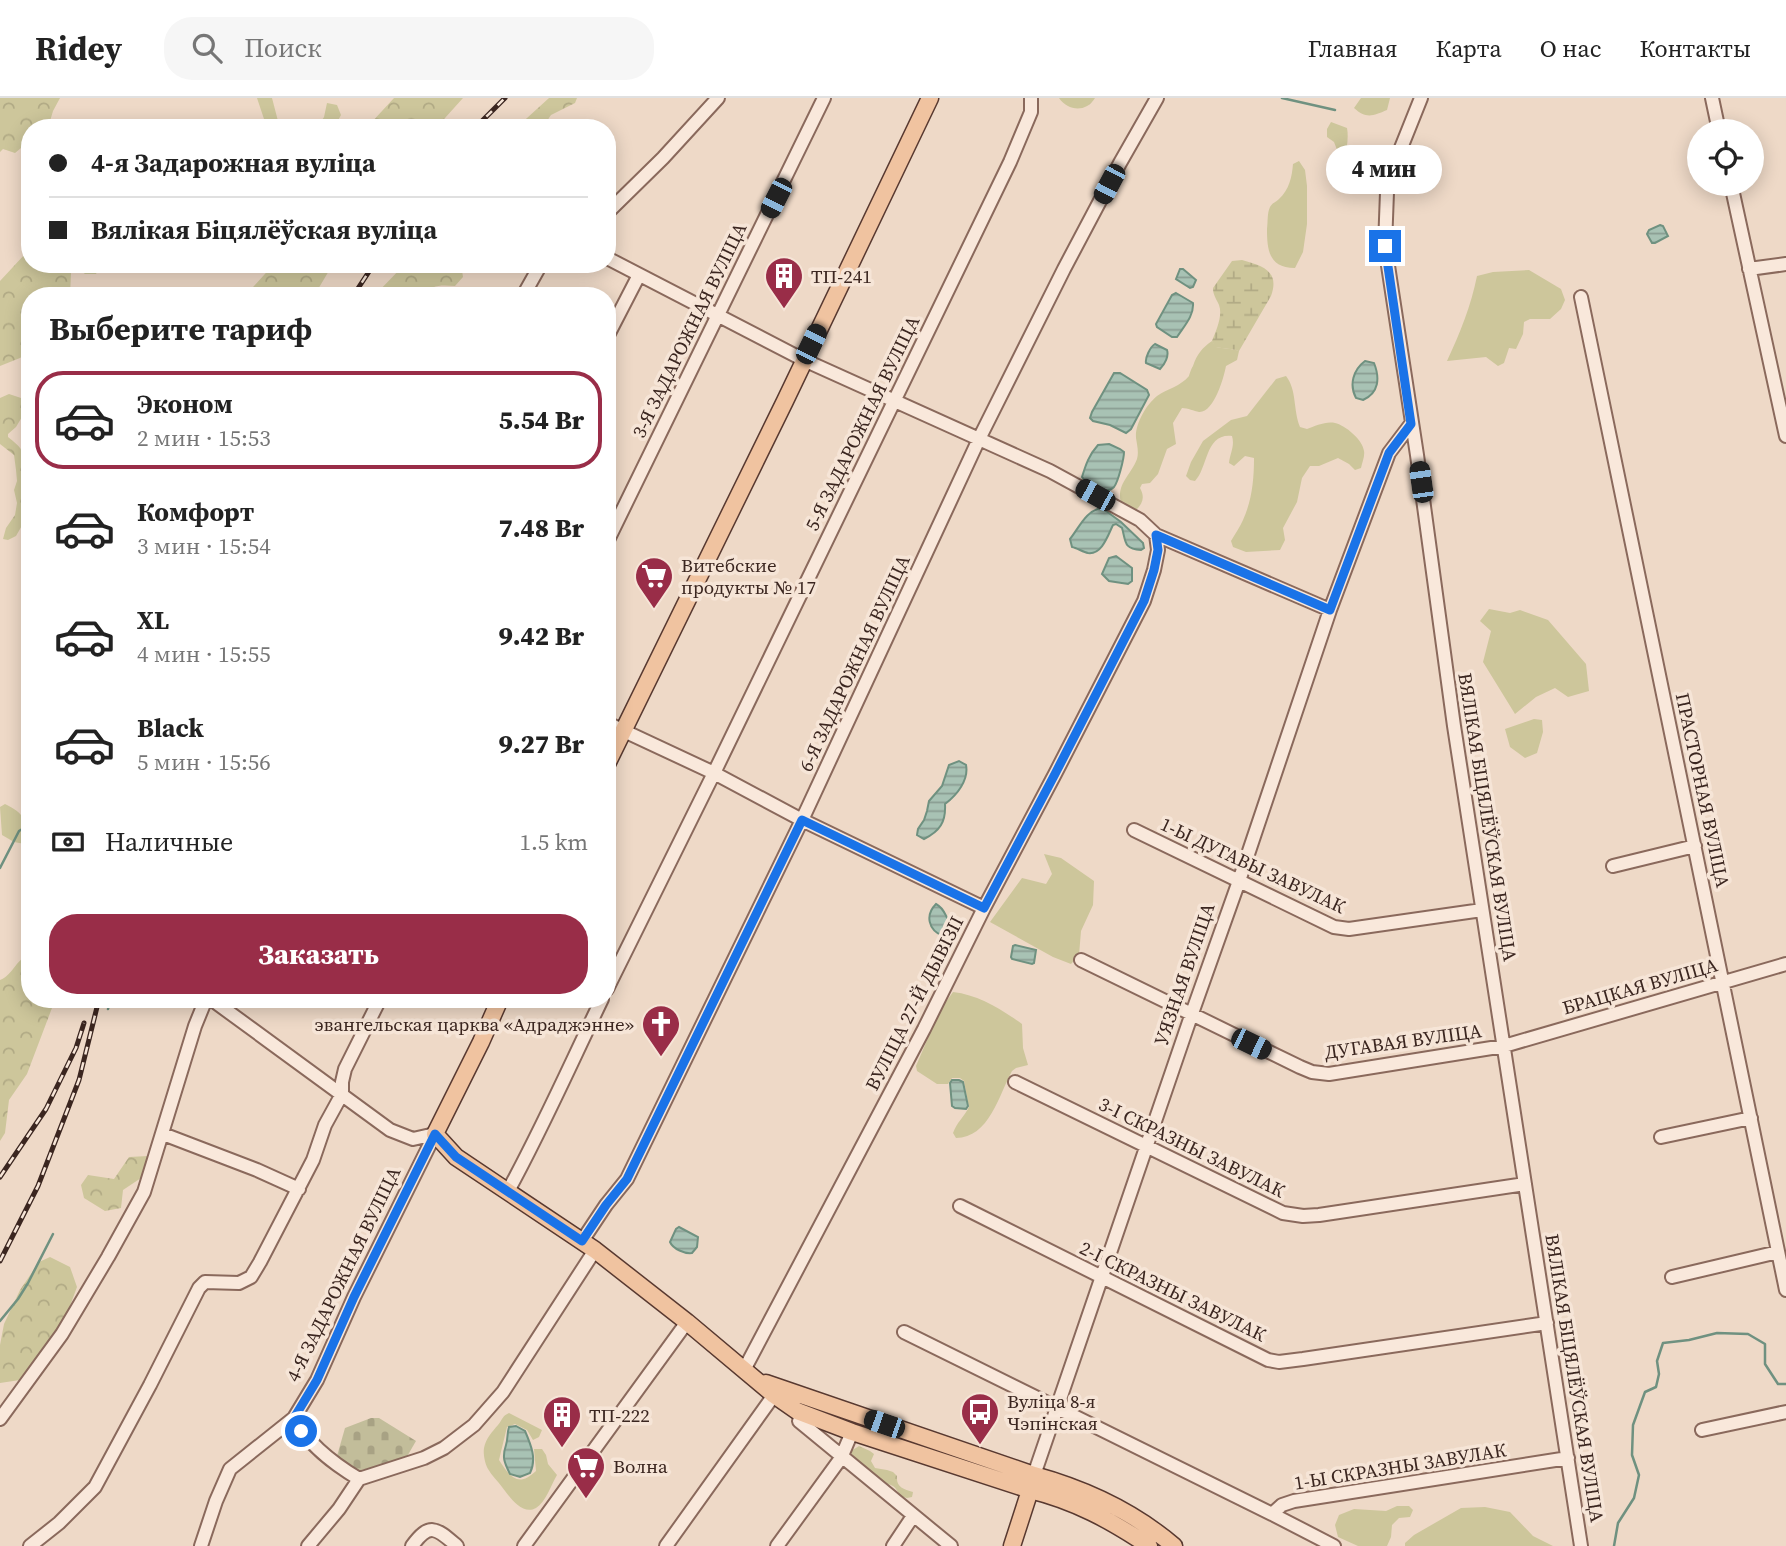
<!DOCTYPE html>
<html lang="ru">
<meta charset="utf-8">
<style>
:root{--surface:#fff;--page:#f6f6f6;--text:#222;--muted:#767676;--line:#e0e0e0;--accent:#992d48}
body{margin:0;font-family:"Source Serif 4",serif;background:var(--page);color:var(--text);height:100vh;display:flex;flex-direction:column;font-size:26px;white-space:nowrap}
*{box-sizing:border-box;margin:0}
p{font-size:23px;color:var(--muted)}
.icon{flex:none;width:38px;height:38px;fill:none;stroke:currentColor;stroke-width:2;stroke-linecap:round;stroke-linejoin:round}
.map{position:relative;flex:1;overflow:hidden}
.side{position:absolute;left:21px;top:189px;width:595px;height:721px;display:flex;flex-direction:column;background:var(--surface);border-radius:28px;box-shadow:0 4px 18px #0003}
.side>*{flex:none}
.hud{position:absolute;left:21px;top:21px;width:595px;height:154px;border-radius:28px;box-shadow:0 4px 18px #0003;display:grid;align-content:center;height:154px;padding:0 28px;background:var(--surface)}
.buttons{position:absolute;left:1687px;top:21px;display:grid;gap:14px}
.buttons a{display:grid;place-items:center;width:77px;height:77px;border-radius:50%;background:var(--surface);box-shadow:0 4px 18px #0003;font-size:35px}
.end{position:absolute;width:32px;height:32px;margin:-16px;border:9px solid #1a73e8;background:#fff;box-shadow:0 0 0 4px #fff}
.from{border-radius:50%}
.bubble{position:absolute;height:49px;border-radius:24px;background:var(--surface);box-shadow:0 4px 18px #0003;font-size:23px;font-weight:800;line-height:49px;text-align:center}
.car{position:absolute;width:21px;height:42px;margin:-21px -10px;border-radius:9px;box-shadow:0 0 5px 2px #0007;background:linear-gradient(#222 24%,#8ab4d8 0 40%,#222 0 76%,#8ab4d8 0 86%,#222 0)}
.hud b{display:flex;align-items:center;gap:24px;height:66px;font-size:26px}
.hud b+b{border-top:2px solid var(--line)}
.hud i{width:18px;height:18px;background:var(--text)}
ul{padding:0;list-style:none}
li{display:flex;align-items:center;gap:21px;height:98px;margin:0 14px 10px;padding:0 14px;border:4px solid transparent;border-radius:28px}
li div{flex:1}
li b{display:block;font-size:26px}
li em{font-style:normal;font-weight:800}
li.selected{border-color:var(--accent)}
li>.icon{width:63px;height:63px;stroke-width:1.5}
h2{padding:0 28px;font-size:32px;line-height:84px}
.pay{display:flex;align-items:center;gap:18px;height:77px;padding:0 28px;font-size:26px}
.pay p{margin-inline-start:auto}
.button{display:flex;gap:14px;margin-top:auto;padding:14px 28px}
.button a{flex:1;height:80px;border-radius:28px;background:var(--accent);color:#fff;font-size:28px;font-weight:800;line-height:80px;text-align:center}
header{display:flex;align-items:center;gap:42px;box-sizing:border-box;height:98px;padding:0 35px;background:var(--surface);border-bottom:2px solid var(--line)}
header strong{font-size:33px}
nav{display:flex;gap:38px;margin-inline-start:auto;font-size:24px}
.search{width:490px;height:63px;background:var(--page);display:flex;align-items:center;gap:18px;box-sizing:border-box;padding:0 24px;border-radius:28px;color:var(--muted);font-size:26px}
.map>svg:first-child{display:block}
</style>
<header>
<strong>Ridey</strong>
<div class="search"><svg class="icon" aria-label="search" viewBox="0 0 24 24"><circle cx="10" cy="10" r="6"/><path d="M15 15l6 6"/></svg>Поиск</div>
<nav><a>Главная</a><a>Карта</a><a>О нас</a><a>Контакты</a></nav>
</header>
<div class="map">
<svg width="1786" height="1448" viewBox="0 0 1786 1448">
<defs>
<pattern id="forest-crowns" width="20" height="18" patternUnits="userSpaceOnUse" patternTransform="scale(1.75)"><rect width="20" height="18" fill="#cdc69b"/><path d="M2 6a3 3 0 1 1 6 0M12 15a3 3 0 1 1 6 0" fill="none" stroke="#b1aa85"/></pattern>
<pattern id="wetland-marsh" width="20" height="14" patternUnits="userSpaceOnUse" patternTransform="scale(1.75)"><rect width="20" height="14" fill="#cdc69b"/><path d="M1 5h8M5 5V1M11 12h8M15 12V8" fill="none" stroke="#b1aa85"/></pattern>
<pattern id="cemetery-stones" width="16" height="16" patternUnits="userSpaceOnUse" patternTransform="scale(1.75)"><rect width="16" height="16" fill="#c2bd9a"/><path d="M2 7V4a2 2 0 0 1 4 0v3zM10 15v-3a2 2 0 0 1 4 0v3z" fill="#a8a284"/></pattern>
<pattern id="water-rules" width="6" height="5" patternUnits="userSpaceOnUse" patternTransform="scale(1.75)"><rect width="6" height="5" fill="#a8c2b4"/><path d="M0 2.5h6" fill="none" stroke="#8a9d92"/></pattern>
</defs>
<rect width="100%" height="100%" fill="#eed9c7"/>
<path fill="#cdc69b" d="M257 0H272L278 23 287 30H267Z
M1361 0H1390L1387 12C1373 18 1366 21 1354 10Z
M327 5 337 7 341 17 334 30H317L324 19Z
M1331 24 1347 30C1349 41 1346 50 1346 60L1341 62 1334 44 1327 39V31Z
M1299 63 1305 72 1307 88V126L1303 154 1295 170C1269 170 1267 152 1267 131 1268 124 1267 115 1270 109 1273 104 1275 105 1279 101 1289 92 1292 79 1293 66Z
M1529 172 1561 191 1565 202 1561 211 1550 221H1530L1524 224 1523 236 1516 251 1509 250 1504 265 1498 268 1486 259 1447 263C1460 235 1471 208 1477 178L1493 174Z
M1212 243 1216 249C1224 251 1231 250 1239 253L1237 262 1226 268C1224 279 1214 315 1199 314 1194 313 1188 310 1182 310L1173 325 1176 346 1167 351 1158 376 1150 385 1142 386 1140 390C1145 399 1143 405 1136 412L1129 410 1121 405C1116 386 1131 377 1137 361 1139 354 1137 347 1136 340 1135 326 1146 307 1157 298 1167 291 1181 288 1189 278 1189 277 1192 269 1193 268 1197 256 1202 250 1212 243Z
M1286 278C1297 292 1293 312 1300 329L1307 331C1315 328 1326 323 1335 325 1345 327 1363 342 1364 353 1365 358 1362 365 1361 370L1355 372 1349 366 1338 360 1319 368H1310L1302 380 1297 404 1283 430 1285 442 1280 452 1246 454 1233 449 1231 443C1235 436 1240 429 1243 422 1252 402 1254 382 1254 360L1245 358 1234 368 1229 365C1230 355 1235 348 1232 338 1205 335 1208 370 1195 383L1190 382 1186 378 1191 364 1203 343 1231 322 1247 318 1276 281Z
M1489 511 1510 515 1520 512 1548 522 1586 566 1589 593 1568 599 1555 590 1536 599 1515 616 1483 564 1491 533 1480 523Z
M1534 621 1542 622 1543 634 1537 655 1525 660 1510 649 1505 631Z
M5 706C24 715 30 725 30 747L14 744 2 737 0 709Z
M1044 756 1061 760 1094 783 1093 807 1081 833 1079 857 1071 866 1053 859 990 824 1022 780 1046 786 1052 776Z
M953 894C979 897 1001 911 1022 926L1023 950 1028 967 1016 970 1012 973C999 997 989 1040 956 1040L953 1035C957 1024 964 1019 969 1009L964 983 960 980H952L948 986H937L917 973 916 968 940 912Z
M819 1311 1000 1372 999 1376 818 1315Z
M509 1315 542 1332 539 1339 533 1342 527 1332 515 1326 507 1329 499 1362C510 1379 518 1390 536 1373L534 1351H542L546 1357 548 1366 557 1377C551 1387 546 1404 536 1410 522 1418 509 1398 502 1389 498 1383 492 1378 488 1371 485 1366 483 1356 484 1350 486 1340 492 1334 498 1327 503 1321 502 1318 509 1315Z
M1397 1408H1409L1413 1412 1410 1419 1399 1420 1392 1427 1391 1439 1387 1448H1358L1338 1439 1335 1427 1339 1417 1354 1411 1386 1413Z
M1485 1409 1510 1414 1533 1438 1553 1448H1405V1445L1414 1437 1461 1410Z"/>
<path fill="url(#forest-crowns)" d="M0 0H60L53 13 48 30H30V95L23 90C29 77 34 59 27 45L15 55 3 51 0 54Z
M394 0H463L436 30H372L370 26Z
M549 0H577L575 5 551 17 542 30H516Z
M1059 0H1095C1086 15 1068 13 1059 0Z
M30 155V166H101L96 176H85L77 170 71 175 70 198H30V253L20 260 0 268V183L25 156Z
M274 166H333L314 198H245Z
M405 166H461L463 179 455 188C442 187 431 186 423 198H374Z
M9 296 21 300 25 314 16 329 8 336V339C23 351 25 353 23 373L26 375 30 369V397L25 399 28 417 16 438 8 442 3 441 6 430 15 417 17 405 14 392 17 383 16 372 14 357 0 346V300Z
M30 856V901L55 902 27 976 9 1002 5 1035 0 1043V882C13 877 16 861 30 856Z
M148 1058 150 1063 144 1078 123 1092 121 1110 105 1113 84 1100 81 1087 88 1077 114 1081 129 1059Z
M50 1159 70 1169 77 1189 67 1216 20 1282 0 1285V1247L4 1226 20 1192 39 1164Z
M859 1348 870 1353 874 1356 871 1363 875 1370 887 1372 893 1374 897 1378C896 1389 903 1391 913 1394L912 1399 907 1400 900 1398C894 1385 892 1388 881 1384 872 1381 859 1367 852 1361L851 1353Z"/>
<path fill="url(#wetland-marsh)" d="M1242 162C1263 168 1280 173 1271 198L1239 253C1231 250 1224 251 1215 249L1212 243C1216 233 1223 218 1219 207 1216 200 1213 197 1213 190L1232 163Z"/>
<path fill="url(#cemetery-stones)" d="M371 1320H379L416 1343 405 1362 357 1373 344 1364 337 1358 345 1330Z"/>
<path fill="url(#water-rules)" stroke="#6f9180" stroke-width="2" d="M1361 51 1367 53 1370 57 1368 66 1364 73 1360 74C1349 69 1346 54 1361 51Z
M1660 127 1663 128 1668 138 1655 145H1652L1647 136 1649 132Z
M1180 171H1183L1196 182 1193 189 1190 190 1176 181Z
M1176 195 1193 205C1194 218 1184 228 1177 239H1172L1157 229 1156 226 1172 197Z
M1155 246 1167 252C1169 258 1165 266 1160 271L1146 265C1145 260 1150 249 1155 246Z
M1365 263 1374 265C1380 280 1379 295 1363 302L1356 300C1349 287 1353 272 1365 263Z
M1114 275H1120L1147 292 1149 297 1131 331 1126 335 1110 327 1093 323 1090 320 1092 314Z
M1109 346 1120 351 1124 354C1124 361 1118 384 1114 389 1109 394 1102 392 1097 389 1090 386 1086 385 1082 379 1086 366 1089 357 1098 347Z
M1102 410 1121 424 1143 445 1144 450 1141 452C1123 451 1126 443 1122 430L1116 426 1113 427C1108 437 1102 457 1088 455 1083 454 1077 450 1072 449L1070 441C1079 430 1086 412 1102 410Z
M1116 458 1132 470V483L1128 486 1109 483 1102 476 1109 460Z
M959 663 966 667C969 682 957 697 945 706 946 724 940 733 924 741L917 737 918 731 924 722 927 713 929 703 942 688 949 667Z
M936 806C944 810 950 824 950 833L943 838C928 832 925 817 936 806Z
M1015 847 1036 852 1034 865 1032 866 1012 861 1011 859 1013 848Z
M952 982H959L963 984 968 1008 966 1011 955 1010 952 1008 950 985Z
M679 1129 698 1139 697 1149 692 1155C685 1156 673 1151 670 1144L676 1131Z
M516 1328 525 1333C531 1347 537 1361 530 1375L520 1379 510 1376C504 1364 502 1359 506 1347 508 1341 507 1335 509 1329Z"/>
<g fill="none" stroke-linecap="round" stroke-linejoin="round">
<path stroke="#6f9180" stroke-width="2.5" d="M1282 0 1335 12
M0 770 19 733 24 730 23 726 27 721 30 722
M108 911 111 901
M0 1223 18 1201 28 1185 53 1136
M1614 1448 1618 1425 1634 1400 1639 1377 1632 1357 1633 1327 1645 1294 1656 1289 1659 1276 1657 1263 1663 1245 1689 1242 1717 1235 1748 1236 1765 1246V1266L1778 1286H1786"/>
<defs>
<path id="minor" d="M1421 0 1401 50 1387 94 1385 148 1417 357 1454 628 1581 1448
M1712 0 1719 33
M1731 86 1786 338
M607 115 663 60 718 0
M607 160 804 262 1050 373 1140 422 1156 437 1330 512
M1749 171 1786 166
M523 198 541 166
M1581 199 1786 1192
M607 239 639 177
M607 444 824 0
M607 625 714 675 802 722 984 810
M1134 732 1334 829 1349 831 1482 812
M1613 768 1695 748
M1081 862 1300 969 1312 974 1329 976 1504 948 1786 866
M607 891 714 675 1010 64 1031 14V0
M211 901 390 1032 413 1041 435 1036
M1015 984 1283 1115 1303 1118 1319 1117 1525 1086
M163 1036 257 1072 299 1091
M1661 1039 1751 1020
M508 1093C542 1031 571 965 602 901
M960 1108 1268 1262 1279 1264 1303 1261 1547 1225
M582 1143 606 1107 627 1081 802 722 979 341 1064 171 1120 65 1157 0
M1672 1179 1778 1154
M904 1234 1272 1416 1282 1407 1294 1403 1568 1360
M744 1272 924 931 984 810 1055 676 1144 503 1154 472 1158 452 1156 437
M294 1320C308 1347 334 1366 359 1381
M0 1321 62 1236 108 1159 144 1094 195 928 206 901
M799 1323 951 1448
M1702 1332 1786 1314
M1034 1377 1191 918 1239 783 1330 512 1389 355 1411 326
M1272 1416 1334 1448
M30 1448 59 1425 95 1389 150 1287 199 1190 205 1184 239 1185 251 1179 260 1164 313 1062 325 1027 342 996V984L345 971 380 901
M201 1448 216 1403 230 1371 294 1320 317 1282 354 1199 435 1036
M308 1448 339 1411 359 1381 424 1360 444 1350 474 1327 503 1294 595 1152
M412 1448C430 1423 437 1431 457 1448
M524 1448 687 1224
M666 1448 774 1297
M777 1448 841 1360 852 1334
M893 1448 913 1418"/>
<path id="major" d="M607 666 785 303 930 0
M500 901 481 944 435 1036 456 1059 595 1152 687 1224 774 1297 797 1313 852 1334 1030 1392C1075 1403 1110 1422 1149 1448
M766 1285 1034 1377C1085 1391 1134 1414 1174 1448
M1012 1448 1033 1383"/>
</defs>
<use href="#minor" stroke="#8a695c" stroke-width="16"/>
<use href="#major" stroke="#583930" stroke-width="19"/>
<use href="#minor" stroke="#f9e8db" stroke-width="12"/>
<use href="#major" stroke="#f0c3a0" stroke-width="16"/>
<defs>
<path id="rail" d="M475 30 505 0
M353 198 374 166
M0 1079 46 1011 76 950 84 925
M0 1163 38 1088 79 982 99 901"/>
</defs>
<use href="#rail" stroke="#3b2620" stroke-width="5"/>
<use href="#rail" stroke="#f6e5d7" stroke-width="2.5" stroke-dasharray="8" stroke-linecap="butt"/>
</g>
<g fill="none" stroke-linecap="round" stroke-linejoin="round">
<path stroke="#1a73e8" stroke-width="9" d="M301 1333 294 1320 317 1282 354 1199 435 1036 456 1059 582 1143 606 1107 627 1081 802 722 984 810 1055 676 1144 503 1154 472 1158 452 1156 437 1330 512 1389 355 1411 326 1385 148"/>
</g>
<defs>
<symbol id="building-pin" viewBox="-11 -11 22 30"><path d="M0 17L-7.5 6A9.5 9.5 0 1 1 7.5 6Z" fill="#992d48" stroke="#f6e5d7"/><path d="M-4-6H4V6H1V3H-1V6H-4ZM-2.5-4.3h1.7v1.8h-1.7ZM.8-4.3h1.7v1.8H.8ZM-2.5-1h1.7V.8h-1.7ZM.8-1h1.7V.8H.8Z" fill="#fff"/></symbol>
<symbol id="supermarket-pin" viewBox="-11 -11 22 30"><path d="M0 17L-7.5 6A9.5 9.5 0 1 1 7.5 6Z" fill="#992d48" stroke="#f6e5d7"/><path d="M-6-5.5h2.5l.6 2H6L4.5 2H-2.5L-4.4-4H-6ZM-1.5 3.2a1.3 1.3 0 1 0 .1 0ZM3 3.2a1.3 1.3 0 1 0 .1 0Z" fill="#fff"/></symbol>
<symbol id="church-pin" viewBox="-11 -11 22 30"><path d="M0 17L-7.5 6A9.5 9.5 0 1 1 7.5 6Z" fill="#992d48" stroke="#f6e5d7"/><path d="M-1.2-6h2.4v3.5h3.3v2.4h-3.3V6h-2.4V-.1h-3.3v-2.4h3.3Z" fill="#fff"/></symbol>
<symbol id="bus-pin" viewBox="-11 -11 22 30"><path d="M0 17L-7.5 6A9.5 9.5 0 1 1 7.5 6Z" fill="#992d48" stroke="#f6e5d7"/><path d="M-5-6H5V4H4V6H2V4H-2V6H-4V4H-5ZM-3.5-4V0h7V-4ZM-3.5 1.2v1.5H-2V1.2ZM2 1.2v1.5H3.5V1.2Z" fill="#fff"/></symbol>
</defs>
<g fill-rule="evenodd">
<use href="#building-pin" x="762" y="156" width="44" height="60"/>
<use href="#supermarket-pin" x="632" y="456" width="44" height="60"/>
<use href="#church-pin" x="639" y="904" width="44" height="60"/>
<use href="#bus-pin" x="958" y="1292" width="44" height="60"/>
<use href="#building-pin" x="540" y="1295" width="44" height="60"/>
<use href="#supermarket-pin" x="564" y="1346" width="44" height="60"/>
</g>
<g text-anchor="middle" stroke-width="7" stroke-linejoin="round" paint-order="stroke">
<g font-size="19" fill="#3b2620" stroke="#f6e5d7" text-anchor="start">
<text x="811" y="185">ТП-241</text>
<text x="681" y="474">Витебские<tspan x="681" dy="22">продукты № 17</tspan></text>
<text x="634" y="933" text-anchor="end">эвангельская царква «Адраджэнне»</text>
<text x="1007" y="1310">Вуліца 8-я<tspan x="1007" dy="22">Чэпінская</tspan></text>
<text x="589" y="1324">ТП-222</text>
<text x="613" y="1375">Волна</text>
</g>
<g font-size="19" fill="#3b2620" stroke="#f6e5d7">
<text transform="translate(689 232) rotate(-64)" y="7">3-Я ЗАДАРОЖНАЯ ВУЛІЦА</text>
<text transform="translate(862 325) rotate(-64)" y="7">5-Я ЗАДАРОЖНАЯ ВУЛІЦА</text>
<text transform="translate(854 565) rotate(-65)" y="7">6-Я ЗАДАРОЖНАЯ ВУЛІЦА</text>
<text transform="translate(1703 692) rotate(78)" y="7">ПРАСТОРНАЯ ВУЛІЦА</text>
<text transform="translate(1488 719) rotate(81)" y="7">ВЯЛІКАЯ БІЦЯЛЁЎСКАЯ ВУЛІЦА</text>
<text transform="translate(1253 767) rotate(25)" y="7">1-Ы ДУГАВЫ ЗАВУЛАК</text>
<text transform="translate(1184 876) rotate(-71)" y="7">УЯЗНАЯ ВУЛІЦА</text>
<text transform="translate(1640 888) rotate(-16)" y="7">БРАЦКАЯ ВУЛІЦА</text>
<text transform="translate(914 905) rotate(-63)" y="7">ВУЛІЦА 27-Й ДЫВІЗІІ</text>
<text transform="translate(1403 943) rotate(-8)" y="7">ДУГАВАЯ ВУЛІЦА</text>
<text transform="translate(1192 1049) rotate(26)" y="7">3-І СКРАЗНЫ ЗАВУЛАК</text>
<text transform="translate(343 1176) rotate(-64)" y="7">4-Я ЗАДАРОЖНАЯ ВУЛІЦА</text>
<text transform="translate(1173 1193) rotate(26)" y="7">2-І СКРАЗНЫ ЗАВУЛАК</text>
<text transform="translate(1575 1280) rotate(81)" y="7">ВЯЛІКАЯ БІЦЯЛЁЎСКАЯ ВУЛІЦА</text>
<text transform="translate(1400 1368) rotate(-9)" y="7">1-Ы СКРАЗНЫ ЗАВУЛАК</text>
</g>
</g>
</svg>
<div class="buttons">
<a><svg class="icon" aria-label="locate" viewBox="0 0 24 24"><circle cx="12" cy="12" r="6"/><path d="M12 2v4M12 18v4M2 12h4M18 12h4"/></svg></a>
</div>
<i class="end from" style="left:301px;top:1333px"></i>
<i class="end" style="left:1385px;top:148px"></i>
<div class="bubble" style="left:1326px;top:47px;width:116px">4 мин</div>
<i class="car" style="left:1109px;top:86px;rotate:208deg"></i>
<i class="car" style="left:776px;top:100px;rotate:207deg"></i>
<i class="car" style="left:811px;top:246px;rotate:26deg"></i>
<i class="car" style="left:1421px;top:384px;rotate:352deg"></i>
<i class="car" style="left:1095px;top:397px;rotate:299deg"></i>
<i class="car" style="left:1251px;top:946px;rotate:116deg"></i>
<i class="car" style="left:884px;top:1326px;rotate:289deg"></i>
<div class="hud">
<b><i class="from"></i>4-я Задарожная вуліца</b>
<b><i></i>Вялікая Біцялёўская вуліца</b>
</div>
<section class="side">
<h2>Выберите тариф</h2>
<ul>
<li class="selected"><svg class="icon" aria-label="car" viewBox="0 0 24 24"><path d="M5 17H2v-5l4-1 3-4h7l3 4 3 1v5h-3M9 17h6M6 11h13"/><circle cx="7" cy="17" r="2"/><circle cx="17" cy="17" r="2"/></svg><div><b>Эконом</b><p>2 мин · 15:53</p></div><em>5.54 Br</em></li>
<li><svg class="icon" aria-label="car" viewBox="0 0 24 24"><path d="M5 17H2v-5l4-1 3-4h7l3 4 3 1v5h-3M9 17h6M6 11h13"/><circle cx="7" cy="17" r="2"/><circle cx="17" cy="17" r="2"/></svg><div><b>Комфорт</b><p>3 мин · 15:54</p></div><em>7.48 Br</em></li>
<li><svg class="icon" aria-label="car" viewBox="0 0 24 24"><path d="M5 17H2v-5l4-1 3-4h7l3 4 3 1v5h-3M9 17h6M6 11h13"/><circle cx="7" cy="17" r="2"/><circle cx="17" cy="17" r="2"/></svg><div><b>XL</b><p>4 мин · 15:55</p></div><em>9.42 Br</em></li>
<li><svg class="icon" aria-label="car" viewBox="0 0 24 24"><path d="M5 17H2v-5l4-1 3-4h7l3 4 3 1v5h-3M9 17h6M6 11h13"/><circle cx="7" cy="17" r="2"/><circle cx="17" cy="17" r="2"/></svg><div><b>Black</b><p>5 мин · 15:56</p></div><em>9.27 Br</em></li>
</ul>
<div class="pay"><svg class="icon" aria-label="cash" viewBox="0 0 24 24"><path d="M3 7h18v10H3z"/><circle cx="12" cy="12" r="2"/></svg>Наличные<p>1.5 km</p></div>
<div class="button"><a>Заказать</a></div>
</section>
</div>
